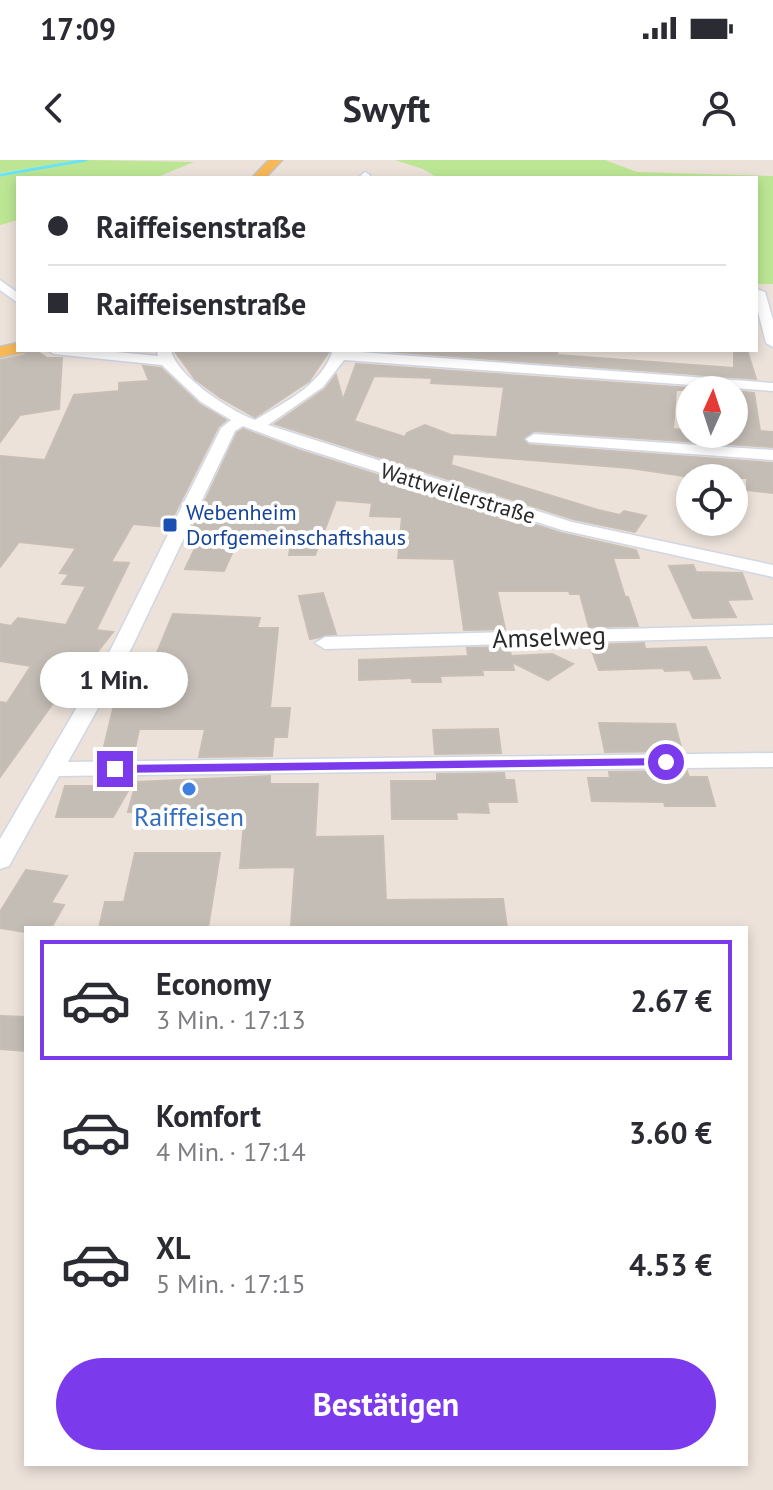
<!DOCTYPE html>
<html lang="de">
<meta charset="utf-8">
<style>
:root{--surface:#fff;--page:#f2f2f3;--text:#2b2b33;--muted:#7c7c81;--line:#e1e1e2;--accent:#7c3aed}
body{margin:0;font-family:"PT Sans",sans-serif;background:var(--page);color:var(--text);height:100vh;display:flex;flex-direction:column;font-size:30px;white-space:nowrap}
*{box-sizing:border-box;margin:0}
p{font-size:26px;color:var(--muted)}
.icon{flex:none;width:44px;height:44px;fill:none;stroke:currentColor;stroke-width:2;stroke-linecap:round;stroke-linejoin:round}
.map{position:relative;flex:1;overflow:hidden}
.panel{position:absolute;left:24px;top:766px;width:724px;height:540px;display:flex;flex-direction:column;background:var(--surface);border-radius:0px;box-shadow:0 4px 12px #0003}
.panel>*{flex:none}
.top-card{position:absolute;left:16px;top:16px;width:742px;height:176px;border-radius:0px;box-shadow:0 4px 12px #0003;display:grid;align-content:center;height:176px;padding:0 32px;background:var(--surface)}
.needle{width:52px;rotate:3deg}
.buttons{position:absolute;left:676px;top:216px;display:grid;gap:16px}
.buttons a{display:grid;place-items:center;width:72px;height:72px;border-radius:50%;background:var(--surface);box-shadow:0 4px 12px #0003;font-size:40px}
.end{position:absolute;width:36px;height:36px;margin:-18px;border:10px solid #7c3aed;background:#fff;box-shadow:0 0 0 4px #fff}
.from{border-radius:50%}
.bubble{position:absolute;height:56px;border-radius:28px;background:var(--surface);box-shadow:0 4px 12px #0003;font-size:26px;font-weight:700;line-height:56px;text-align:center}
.top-card b{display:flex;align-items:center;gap:28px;height:76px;font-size:30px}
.top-card b+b{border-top:2px solid var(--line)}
.top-card i{width:20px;height:20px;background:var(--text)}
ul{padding:14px 0 0;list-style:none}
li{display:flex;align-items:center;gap:24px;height:120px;margin:0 16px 12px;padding:0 16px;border:4px solid transparent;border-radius:0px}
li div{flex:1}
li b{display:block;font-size:30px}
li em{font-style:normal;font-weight:700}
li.active{border-color:var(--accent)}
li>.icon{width:72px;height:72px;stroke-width:1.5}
.primary-button{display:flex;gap:16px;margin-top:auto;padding:16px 32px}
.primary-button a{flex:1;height:92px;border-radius:48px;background:var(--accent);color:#fff;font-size:32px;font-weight:700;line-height:92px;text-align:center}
.status{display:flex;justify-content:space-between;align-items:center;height:56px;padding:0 40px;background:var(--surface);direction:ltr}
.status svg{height:22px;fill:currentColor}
header{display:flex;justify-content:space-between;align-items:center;height:104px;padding:0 32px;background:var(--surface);font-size:36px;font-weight:700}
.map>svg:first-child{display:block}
</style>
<div class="status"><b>17:09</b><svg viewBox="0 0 49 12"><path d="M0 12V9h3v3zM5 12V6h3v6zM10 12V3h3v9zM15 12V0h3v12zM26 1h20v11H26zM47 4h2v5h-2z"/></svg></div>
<header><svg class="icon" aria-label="back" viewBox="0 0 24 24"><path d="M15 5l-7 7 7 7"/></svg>Swyft<svg class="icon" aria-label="person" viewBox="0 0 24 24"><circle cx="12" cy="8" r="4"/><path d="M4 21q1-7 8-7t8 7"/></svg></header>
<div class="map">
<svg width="773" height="1330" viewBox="0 0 773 1330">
<rect width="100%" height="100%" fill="#ece2da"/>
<path fill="#bce694" d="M0 0H79L0 13Z
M88 0 194 2 155 18H18V60L0 65V15Z
M395 0H605L637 12 773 16V124H756V18H438L423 9Z"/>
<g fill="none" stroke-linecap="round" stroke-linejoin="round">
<path stroke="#68e4f4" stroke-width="3" d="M0 15 86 0"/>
</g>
<path fill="#c4bdb6" stroke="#c8beb4" stroke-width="2" fill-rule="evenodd" d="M26 190H35L47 198H62L59 249 20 255 0 282V200L25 195Z
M174 190H330L309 221 255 257 221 238 195 219Z
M373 190H558L557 195 734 208V190H747L756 219Z
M356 204 718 230H676L673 269 690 271V274H734V231L754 233 760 271 773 272V287L534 271 523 279 529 285 773 303V333L747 330V318H697L630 308 453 294 451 305 598 350 620 355 624 351 646 356 635 372 573 359 275 264 325 229 336 215 343 240ZM374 216 432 218 431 223 504 227 497 277 451 275 425 265 407 273 405 277 354 261Z
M143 206 161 208 199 244 226 260 218 267 168 367 133 364 111 402 129 403 96 470 113 472 87 505H92L75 533 61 532 0 617V542L7 543 31 506 0 501V464L11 466 18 458 66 465 86 426 62 424 69 414 60 413 76 388 19 382 0 407V296L45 300 74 235 119 231V223L149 221Z
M243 269 298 290 561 373 636 390 639 398H613L625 437H628L638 466 589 467 580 434H570L569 431H497L505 469 464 470 454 399 398 398 402 357 370 356 372 343 336 340 315 395H289L291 384H285L282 373 278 384 237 382 224 411 185 409 199 380H191L197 369H192L237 273Z
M693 405 696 412 742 413 752 439 727 440 736 457 693 458 669 406Z
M323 433 336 474 310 479 299 436Z
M173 454 260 458 257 468H278L270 548H290L287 577H274L272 596 199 597 205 569H139L133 598 101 599 114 545 136 505H152Z
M644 483 645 489 706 487 720 518 694 519 690 510 665 511 663 508 599 510 592 491H595L594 485Z
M509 487 511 496 552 494 573 504 548 520 512 502 514 510H482L483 515 440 516 441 522H412V518L359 520V500L468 496 467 488Z
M599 563 675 564 682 591 605 592Z
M498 569 501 593 435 594 433 570Z
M687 611 689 617H707L715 646H665L664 642 592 641 588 618H610L609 612Z
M504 613 505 620H514L517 642H487L489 653 456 652 457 659H392L391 621H437V614Z
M270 616V624H318L315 677 383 676 386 740 503 739 507 768 291 766 295 707 240 708 245 651 128 652 136 622Z
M128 618V622H133L113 657H56L65 626H94L96 619Z
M135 693H220L208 768H99L105 742H124Z
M26 710 67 716 51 743 64 745 51 768H26V772L0 768V752Z
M0 856 26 857V891L0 889Z"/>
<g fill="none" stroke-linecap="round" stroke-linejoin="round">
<defs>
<path id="minor" d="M365 12 370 15 368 18H358Z
M0 120 18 133V143L0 130Z
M756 129 765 132 773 160V187L766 183 756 144Z
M47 190H95L158 196 157 190H171C176 216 231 251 255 260 285 242 322 225 333 190L773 223V231L344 200 323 227 268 265 572 362 773 405V417L562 370 299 287 243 266 235 271 132 487 68 602 773 593V607L59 616 9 706 0 709V679L112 487 221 268 231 260 201 242 162 205 54 194Z
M534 274 773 290V300L529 282 526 279Z
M773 465V477L325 489 315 483 325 477Z"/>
<path id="major" d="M269 0H282L265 18H252Z
M18 183V190L24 192 0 197V187Z"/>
</defs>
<use href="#minor" stroke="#d0d6e3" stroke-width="3"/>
<use href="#major" stroke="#c3c3c3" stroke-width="3"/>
<use href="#minor" fill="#fff" fill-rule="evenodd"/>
<use href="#major" fill="#f7b855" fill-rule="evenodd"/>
</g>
<path fill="#7c3aed" d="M666 598 671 599V605L115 613 109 609 115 605Z"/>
<rect fill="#1a4fb4" stroke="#fff" stroke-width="3" x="162" y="357" width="16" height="16" rx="4"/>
<circle fill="#3f7fe0" stroke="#fff" stroke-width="3" cx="189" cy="629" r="8"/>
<g text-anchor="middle" stroke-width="8" stroke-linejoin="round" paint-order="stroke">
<g font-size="22" fill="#292929" stroke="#fff">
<text transform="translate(458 333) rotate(17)" y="8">Wattweilerstraße</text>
</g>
<g font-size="22" fill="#164399" stroke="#fff" text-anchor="start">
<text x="186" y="360">Webenheim<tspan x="186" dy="25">Dorfgemeinschaftshaus</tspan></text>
</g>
<g font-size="26" fill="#292929" stroke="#fff">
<text transform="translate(549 477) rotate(-2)" y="9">Amselweg</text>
</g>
<g font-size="26" fill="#366cbe" stroke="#fff">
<text x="189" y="666">Raiffeisen</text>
</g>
</g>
</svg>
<div class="buttons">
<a><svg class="needle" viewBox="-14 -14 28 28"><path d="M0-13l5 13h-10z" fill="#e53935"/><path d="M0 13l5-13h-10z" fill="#7c7c81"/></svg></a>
<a><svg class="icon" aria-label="locate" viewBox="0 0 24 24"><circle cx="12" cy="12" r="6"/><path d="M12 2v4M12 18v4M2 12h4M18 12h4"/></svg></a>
</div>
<i class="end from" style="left:666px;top:602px"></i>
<i class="end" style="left:115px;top:609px"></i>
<div class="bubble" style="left:40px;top:492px;width:148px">1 Min.</div>
<div class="top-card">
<b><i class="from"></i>Raiffeisenstraße</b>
<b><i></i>Raiffeisenstraße</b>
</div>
<section class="panel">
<ul>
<li class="active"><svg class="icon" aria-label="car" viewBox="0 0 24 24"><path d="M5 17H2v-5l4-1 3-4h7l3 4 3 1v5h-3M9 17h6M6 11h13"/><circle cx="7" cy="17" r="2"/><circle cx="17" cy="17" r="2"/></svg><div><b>Economy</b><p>3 Min. · 17:13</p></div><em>2.67 €</em></li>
<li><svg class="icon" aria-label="car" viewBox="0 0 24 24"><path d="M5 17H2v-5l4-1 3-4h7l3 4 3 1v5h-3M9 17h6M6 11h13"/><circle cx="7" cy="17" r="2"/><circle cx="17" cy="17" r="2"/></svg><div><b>Komfort</b><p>4 Min. · 17:14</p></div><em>3.60 €</em></li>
<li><svg class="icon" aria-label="car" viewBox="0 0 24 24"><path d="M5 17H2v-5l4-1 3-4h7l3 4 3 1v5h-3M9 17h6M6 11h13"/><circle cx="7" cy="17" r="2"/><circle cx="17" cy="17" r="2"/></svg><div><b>XL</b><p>5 Min. · 17:15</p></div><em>4.53 €</em></li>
</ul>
<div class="primary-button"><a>Bestätigen</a></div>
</section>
</div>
